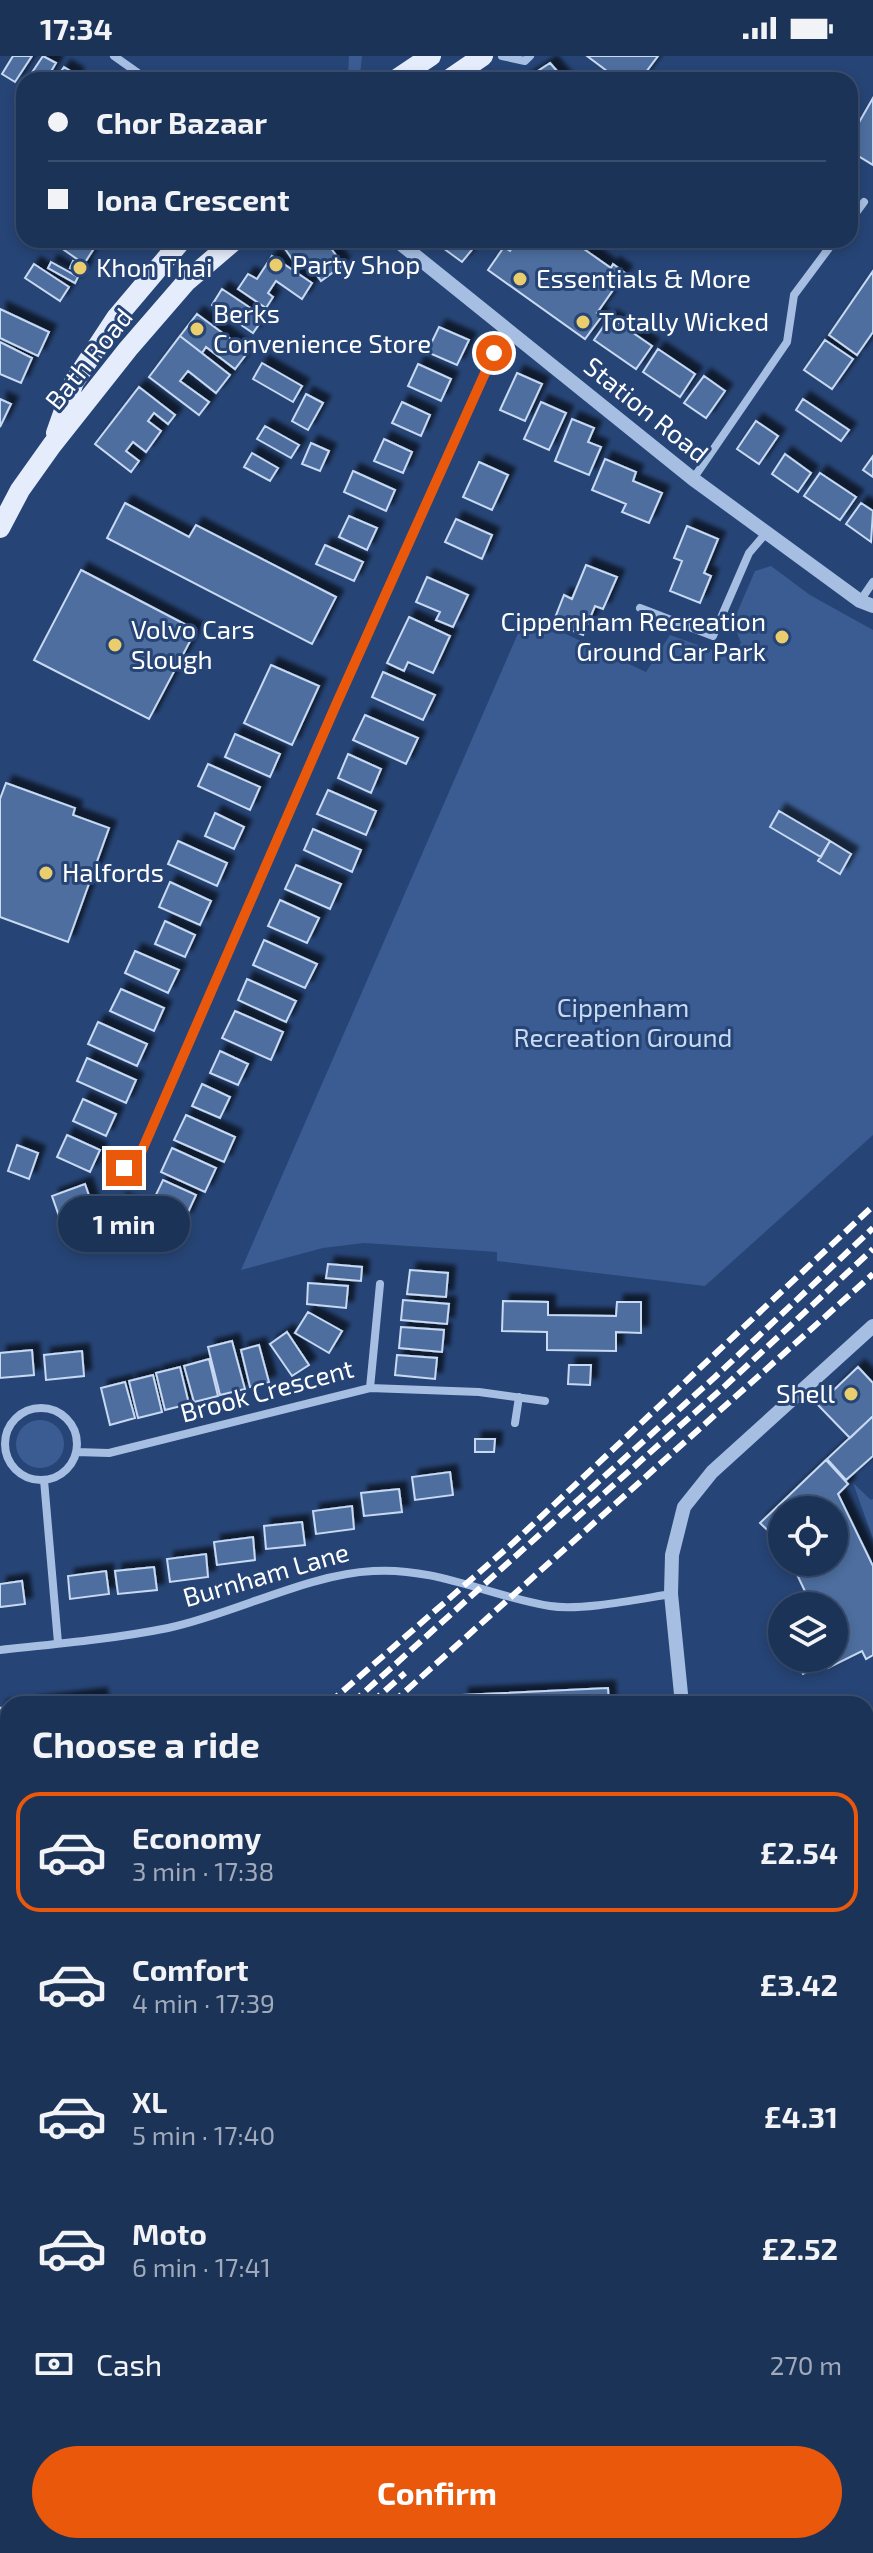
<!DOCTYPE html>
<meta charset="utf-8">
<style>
:root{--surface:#1c3358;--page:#293f61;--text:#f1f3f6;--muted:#a0aaba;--line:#3a4e6e;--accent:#ea580c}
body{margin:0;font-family:"Exo 2",sans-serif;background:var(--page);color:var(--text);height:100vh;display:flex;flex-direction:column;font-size:30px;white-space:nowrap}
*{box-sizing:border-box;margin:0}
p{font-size:26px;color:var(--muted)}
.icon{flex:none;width:44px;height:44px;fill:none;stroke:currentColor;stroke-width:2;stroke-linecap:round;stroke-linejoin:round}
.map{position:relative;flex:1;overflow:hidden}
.drawer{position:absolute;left:0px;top:1640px;width:874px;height:858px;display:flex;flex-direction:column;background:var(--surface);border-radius:24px 24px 0 0;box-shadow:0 4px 12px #0003,0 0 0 2px var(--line)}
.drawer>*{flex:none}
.hud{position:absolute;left:16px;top:16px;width:842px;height:176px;border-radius:24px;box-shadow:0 4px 12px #0003,0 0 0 2px var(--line);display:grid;align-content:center;height:176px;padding:0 32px;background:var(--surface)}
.fabs{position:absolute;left:768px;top:1440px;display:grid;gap:16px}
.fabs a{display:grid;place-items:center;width:80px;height:80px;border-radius:50%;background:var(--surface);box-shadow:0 4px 12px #0003,0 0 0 2px var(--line);font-size:40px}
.end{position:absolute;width:36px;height:36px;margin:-18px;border:10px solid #ea580c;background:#fff;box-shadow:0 0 0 4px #fff}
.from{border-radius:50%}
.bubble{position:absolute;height:56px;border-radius:28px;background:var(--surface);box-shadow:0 4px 12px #0003,0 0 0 2px var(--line);font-size:26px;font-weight:700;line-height:56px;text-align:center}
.hud b{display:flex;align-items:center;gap:28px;height:76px;font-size:30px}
.hud b+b{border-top:2px solid var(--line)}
.hud i{width:20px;height:20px;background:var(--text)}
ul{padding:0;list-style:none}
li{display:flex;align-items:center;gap:24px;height:120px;margin:0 16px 12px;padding:0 16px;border:4px solid transparent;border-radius:24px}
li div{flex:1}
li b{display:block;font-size:30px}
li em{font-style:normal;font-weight:700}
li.selected{border-color:var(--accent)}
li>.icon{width:72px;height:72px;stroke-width:1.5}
h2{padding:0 32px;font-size:36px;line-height:96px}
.pay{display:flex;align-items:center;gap:20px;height:88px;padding:0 32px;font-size:30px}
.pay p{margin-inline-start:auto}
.cta{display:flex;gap:16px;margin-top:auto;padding:16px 32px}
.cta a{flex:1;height:92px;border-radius:48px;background:var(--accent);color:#fff;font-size:32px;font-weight:700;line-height:92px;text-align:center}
.status{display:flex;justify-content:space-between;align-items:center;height:56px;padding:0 40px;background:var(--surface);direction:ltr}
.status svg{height:22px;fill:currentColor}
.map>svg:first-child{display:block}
</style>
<div class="status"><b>17:34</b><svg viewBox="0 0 49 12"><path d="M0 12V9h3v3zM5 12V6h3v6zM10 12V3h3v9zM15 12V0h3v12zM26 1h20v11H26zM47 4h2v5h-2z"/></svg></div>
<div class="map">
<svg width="873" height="2497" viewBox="0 0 873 2497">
<defs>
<filter id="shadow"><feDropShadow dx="7" dy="-7" stdDeviation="2" flood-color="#0009"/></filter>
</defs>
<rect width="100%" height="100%" fill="#264475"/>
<path fill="#3a5c92" d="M349 0H362L360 20 340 24 348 18Z
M771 510 810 539 873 574V1079L705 1230 497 1205V1196L364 1187 323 1192 241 1214 526 559 646 616 670 579 732 601 741 587 733 566 755 515Z
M16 1388a24 24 0 1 1 48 0a24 24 0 1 1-48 0Z
M853 1427 871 1444 873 1443V1483Z"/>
<path fill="#4e6e9f" stroke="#c8d9f2" stroke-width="2" filter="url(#shadow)" d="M13 0H32L15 26 2 18Z
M43 0 56 7 46 24H27Z
M587 0H658L640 24H619Z
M550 7 565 24H524Z
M64 11 77 19 74 24H55Z
M873 42V109L850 95V82Z
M50 184H78L93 194 84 208Z
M291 184H325L343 209 321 225 308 207 299 213 283 190Z
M432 184H480L462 206Z
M518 184H524L532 190 536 184H571L611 212 613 208 625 217 597 257 602 260 585 283 488 214 504 191 510 195Z
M272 200 312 227 302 243 276 225 268 237 273 241 266 252 238 233 248 218 257 223Z
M73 205 85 211 81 218 70 212Z
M51 206 78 221 75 227 48 212Z
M34 208 69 231 60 245 25 222Z
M873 215V276L857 299 829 279Z
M222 233 264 261 253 277 212 249Z
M0 253 49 276 38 300 0 282Z
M197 258 248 296 235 313 206 291 202 297 180 280Z
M610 261 652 290 636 313 594 284Z
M439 271 469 284 457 309 427 296Z
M180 280 230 319 216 337 188 315 180 325 209 346 199 359 149 321Z
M825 284 853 303 832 333 804 314Z
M0 286 32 302 21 327 0 318Z
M658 293 695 318 680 341 643 316Z
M262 307 302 330 293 346 253 323Z
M418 308 451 323 441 345 408 330Z
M517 317 542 328 525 365 500 354Z
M704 320 725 335 706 362 684 347Z
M139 331 175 359 168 368 154 357 148 365 161 375 146 396 133 386 126 395 139 405 131 416 95 388Z
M306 338 323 347 308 374 292 365Z
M0 343 11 348 0 371Z
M803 343 849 374 841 385 796 354Z
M402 346 430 359 421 380 392 367Z
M541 346 566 357 549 394 524 383Z
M572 363 594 372 588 386 601 391 589 419 555 405Z
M756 365 778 380 759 408 737 393Z
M265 370 299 389 291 402 257 383Z
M384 383 412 396 403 417 374 405Z
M311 387 329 395 320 415 302 408Z
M252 397 278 412 270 425 244 411Z
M785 398 811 417 798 436 772 418Z
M873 400V421L863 414Z
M605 403 636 416 633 425 662 437 649 467 622 456 626 448 592 434Z
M479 406 508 419 492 454 463 441Z
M353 415 395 434 386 455 344 436Z
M820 417 856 441 840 464 804 440Z
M125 447 189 481 196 469 336 541 312 588 107 482Z
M861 447 873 455 871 486 846 468Z
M349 460 377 472 367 494 339 481Z
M456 463 492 479 482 503 445 486Z
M687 470 718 483 704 517 711 520 700 547 670 535 682 505 674 502Z
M325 489 363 506 354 525 316 508Z
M586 509 617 521 603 553 595 550 583 579 553 567 564 539 572 543Z
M81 514 196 574 149 663 34 604Z
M427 521 468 539 453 571 436 564 440 556 416 546Z
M409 561 450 580 433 617 408 606 404 615 387 607Z
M271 609 319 630 292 689 244 667Z
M383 616 435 639 423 664 372 641Z
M365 659 418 682 406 708 353 684Z
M235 678 280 698 270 721 225 701Z
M348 698 381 713 371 737 338 722Z
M208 708 260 731 250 754 198 730Z
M6 727 75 752 73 759 109 772 68 886 0 861V743Z
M328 734 376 755 366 779 317 758Z
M779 755 830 785 821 801 770 771Z
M215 757 244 771 234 793 205 780Z
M313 773 361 794 352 816 304 794Z
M178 785 227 807 217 830 168 808Z
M830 785 851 798 840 818 818 805Z
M296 809 341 828 330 853 285 833Z
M170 826 211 845 200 869 159 851Z
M280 844 319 862 307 887 268 870Z
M165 865 195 879 185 901 155 888Z
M264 884 317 908 305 932 253 909Z
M135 895 179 914 168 937 125 917Z
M247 923 296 945 286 966 238 944Z
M121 933 164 952 154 975 110 955Z
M235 955 283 976 271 1004 222 982Z
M98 966 147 988 137 1010 88 988Z
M220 995 248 1008 238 1029 210 1017Z
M87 1002 136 1024 126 1047 77 1025Z
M202 1028 230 1041 220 1062 192 1050Z
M83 1043 116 1058 106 1080 73 1065Z
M186 1059 235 1081 224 1106 174 1084Z
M67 1079 100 1094 90 1116 57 1101Z
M17 1089 38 1097 29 1123 8 1115Z
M172 1092 216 1112 205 1136 161 1116Z
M163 1124 196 1139 185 1163 152 1147Z
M85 1128 93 1151 60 1163 52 1140Z
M120 1144 144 1155 129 1188 105 1177Z
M328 1208 362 1211 361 1225 326 1222Z
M410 1214 448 1217 446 1241 407 1238Z
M308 1227 348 1230 346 1252 307 1248Z
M403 1244 449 1248 447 1268 401 1264Z
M503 1245 548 1246V1259L616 1260 617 1246H641V1277L616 1276V1295L547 1294V1276L502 1275Z
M308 1256 342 1275 329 1297 295 1277Z
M401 1271 444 1274 442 1296 399 1292Z
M287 1276 309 1309 292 1320 270 1288Z
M232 1285 245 1333 220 1339 208 1291Z
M259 1289 269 1326 250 1331 241 1294Z
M32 1294 34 1319 0 1322V1297Z
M82 1295 84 1320 46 1324 44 1299Z
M397 1299 437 1302 435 1323 395 1319Z
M209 1303 218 1340 194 1346 184 1310Z
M569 1309H591L590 1329 568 1328Z
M180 1311 189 1348 165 1354 156 1317Z
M858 1311 873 1327V1360L850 1382 818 1349Z
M153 1319 162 1356 138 1362 129 1325Z
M125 1326 135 1362 110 1369 101 1332Z
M873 1360V1400L846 1424 827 1403Z
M475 1383H495L494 1396H475Z
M826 1404 848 1428 838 1438 873 1510V1599L866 1603 862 1595 828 1612 825 1607 803 1618 795 1602H834V1550H812L791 1506H834V1454H782V1488L760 1467Z
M450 1416 453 1439 415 1444 412 1421Z
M399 1433 402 1456 364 1460 361 1437Z
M352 1450 354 1473 316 1478 313 1455Z
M302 1466 305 1489 266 1493 264 1470Z
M253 1481 255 1504 217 1509 214 1486Z
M206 1498 208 1521 170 1526 167 1503Z
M154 1511 157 1534 118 1538 115 1515Z
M106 1515 109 1538 70 1543 68 1520Z
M22 1525 25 1548 0 1551V1528Z
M608 1632 609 1648H462V1639Z
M100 1639 101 1648H29Z
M8 1651V1812L0 1813V1652Z
M873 1822V1914L866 1915V1823Z
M866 1986H873V2025L866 2026Z
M866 2157 873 2166V2291L866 2297Z
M0 2187 8 2196V2328L0 2319Z
M873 2369V2393L866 2383V2374Z
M87 2490H245L250 2497H78Z
M319 2490H478L469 2497H324Z
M718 2490H839L844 2497H723Z"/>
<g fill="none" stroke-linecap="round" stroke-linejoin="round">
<path stroke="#a6bee2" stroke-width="8" d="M114 0 148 24
M502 0 525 5 530 0
M850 165 864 146
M693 423 787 286 794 239 835 184
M860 545 873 526
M640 552 713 580 749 497 766 477
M124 1112 141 1119
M133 1115 348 622 506 271
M370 1332 380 1228
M5 1388a36 36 0 1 1 72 0a36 36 0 1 1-72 0Z
M515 1367 519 1341
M76 1396 109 1397 370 1332 479 1336 545 1345
M44 1424 58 1587
M0 1594C56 1588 113 1583 168 1572 234 1558 308 1518 373 1515 435 1511 490 1540 550 1550 581 1555 639 1543 671 1538
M866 1949 873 1948
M0 2073 8 2066
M0 2143 8 2152
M866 2456 873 2465
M300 2490 305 2497
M4 2497 13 2490"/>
<path stroke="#a6bee2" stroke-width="14" d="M396 184 693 423 860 545 873 550
M682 1648 671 1538 672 1499 684 1451 712 1416 873 1270
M568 2497 576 2490"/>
<path stroke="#e5ecfb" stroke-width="20" d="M395 24 431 0
M448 24 483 0
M56 377 74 326 116 262 182 184
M0 472 20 434 52 389 128 293 186 226 235 184"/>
<path stroke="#fff" stroke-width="6" stroke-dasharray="14 6" stroke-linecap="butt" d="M574 1464 725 1330 873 1193
M328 1648 513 1487 873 1150
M351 1648 715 1321 873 1172
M370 1648 405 1617
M391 1648 873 1218
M0 1931 8 1924
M0 1949 8 1943
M0 1972 8 1965
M0 1989 8 1983"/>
</g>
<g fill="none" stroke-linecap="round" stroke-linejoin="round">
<path stroke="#ea580c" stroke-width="10" d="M124 1112 133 1115 335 651 494 297"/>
</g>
<g fill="#eacd6c" stroke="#264475" stroke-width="3">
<circle cx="276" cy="209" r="8"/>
<circle cx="80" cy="212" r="8"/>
<circle cx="520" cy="223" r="8"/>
<circle cx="583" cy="266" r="8"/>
<circle cx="197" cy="273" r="8"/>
<circle cx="782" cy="581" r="8"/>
<circle cx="115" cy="589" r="8"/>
<circle cx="46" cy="817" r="8"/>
<circle cx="851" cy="1338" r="8"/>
</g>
<g text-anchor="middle" stroke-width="6" stroke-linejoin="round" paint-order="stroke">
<g font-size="26" fill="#fff" stroke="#264475" text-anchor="start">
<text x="292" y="218">Party Shop</text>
<text x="96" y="221">Khon Thai</text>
<text x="536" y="232">Essentials &amp; More</text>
<text x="213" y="267">Berks<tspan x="213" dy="30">Convenience Store</tspan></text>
<text x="599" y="275">Totally Wicked</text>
<text x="766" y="575" text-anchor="end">Cippenham Recreation<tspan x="766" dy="30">Ground Car Park</tspan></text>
<text x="131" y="583">Volvo Cars<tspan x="131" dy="30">Slough</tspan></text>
<text x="62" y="826">Halfords</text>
<text x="835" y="1347" text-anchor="end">Shell</text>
</g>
<g font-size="26" fill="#fff" stroke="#264475">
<text transform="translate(89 303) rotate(-51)" y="9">Bath Road</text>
<text transform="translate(646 354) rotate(39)" y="9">Station Road</text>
<text transform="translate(267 1335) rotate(-15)" y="9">Brook Crescent</text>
<text transform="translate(266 1519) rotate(-16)" y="9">Burnham Lane</text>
</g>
<g font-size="26" fill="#c8d9f2" stroke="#264475">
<text x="623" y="961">Cippenham<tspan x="623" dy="30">Recreation Ground</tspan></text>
</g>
</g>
</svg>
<div class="fabs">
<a><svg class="icon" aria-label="locate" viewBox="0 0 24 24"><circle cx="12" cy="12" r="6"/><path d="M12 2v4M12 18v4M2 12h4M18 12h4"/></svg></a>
<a><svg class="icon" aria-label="layers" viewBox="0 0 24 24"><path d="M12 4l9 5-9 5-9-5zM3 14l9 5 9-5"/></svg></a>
</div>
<i class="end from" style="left:494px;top:297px"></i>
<i class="end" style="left:124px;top:1112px"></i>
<div class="bubble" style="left:58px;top:1140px;width:132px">1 min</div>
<div class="hud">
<b><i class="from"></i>Chor Bazaar</b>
<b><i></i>Iona Crescent</b>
</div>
<section class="drawer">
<h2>Choose a ride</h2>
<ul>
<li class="selected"><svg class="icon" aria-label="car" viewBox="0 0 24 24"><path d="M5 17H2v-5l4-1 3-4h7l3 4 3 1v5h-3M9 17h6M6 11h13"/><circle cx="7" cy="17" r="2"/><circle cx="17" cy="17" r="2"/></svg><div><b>Economy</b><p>3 min · 17:38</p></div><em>£2.54</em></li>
<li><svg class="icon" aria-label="car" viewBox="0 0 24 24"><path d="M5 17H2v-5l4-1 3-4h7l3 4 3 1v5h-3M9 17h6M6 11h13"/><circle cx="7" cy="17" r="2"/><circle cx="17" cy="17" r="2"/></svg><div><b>Comfort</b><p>4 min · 17:39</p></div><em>£3.42</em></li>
<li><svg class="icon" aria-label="car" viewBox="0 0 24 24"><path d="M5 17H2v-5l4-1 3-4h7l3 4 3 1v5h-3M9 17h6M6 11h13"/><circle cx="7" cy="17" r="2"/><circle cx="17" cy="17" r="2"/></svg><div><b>XL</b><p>5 min · 17:40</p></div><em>£4.31</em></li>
<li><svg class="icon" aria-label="car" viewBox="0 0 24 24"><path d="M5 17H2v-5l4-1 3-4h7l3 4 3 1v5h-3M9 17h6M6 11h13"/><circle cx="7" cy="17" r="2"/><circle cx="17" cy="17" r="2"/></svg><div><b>Moto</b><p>6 min · 17:41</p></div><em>£2.52</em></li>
</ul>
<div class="pay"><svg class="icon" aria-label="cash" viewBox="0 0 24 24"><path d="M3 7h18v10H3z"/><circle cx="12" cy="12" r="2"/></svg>Cash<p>270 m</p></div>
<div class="cta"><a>Confirm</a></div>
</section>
</div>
